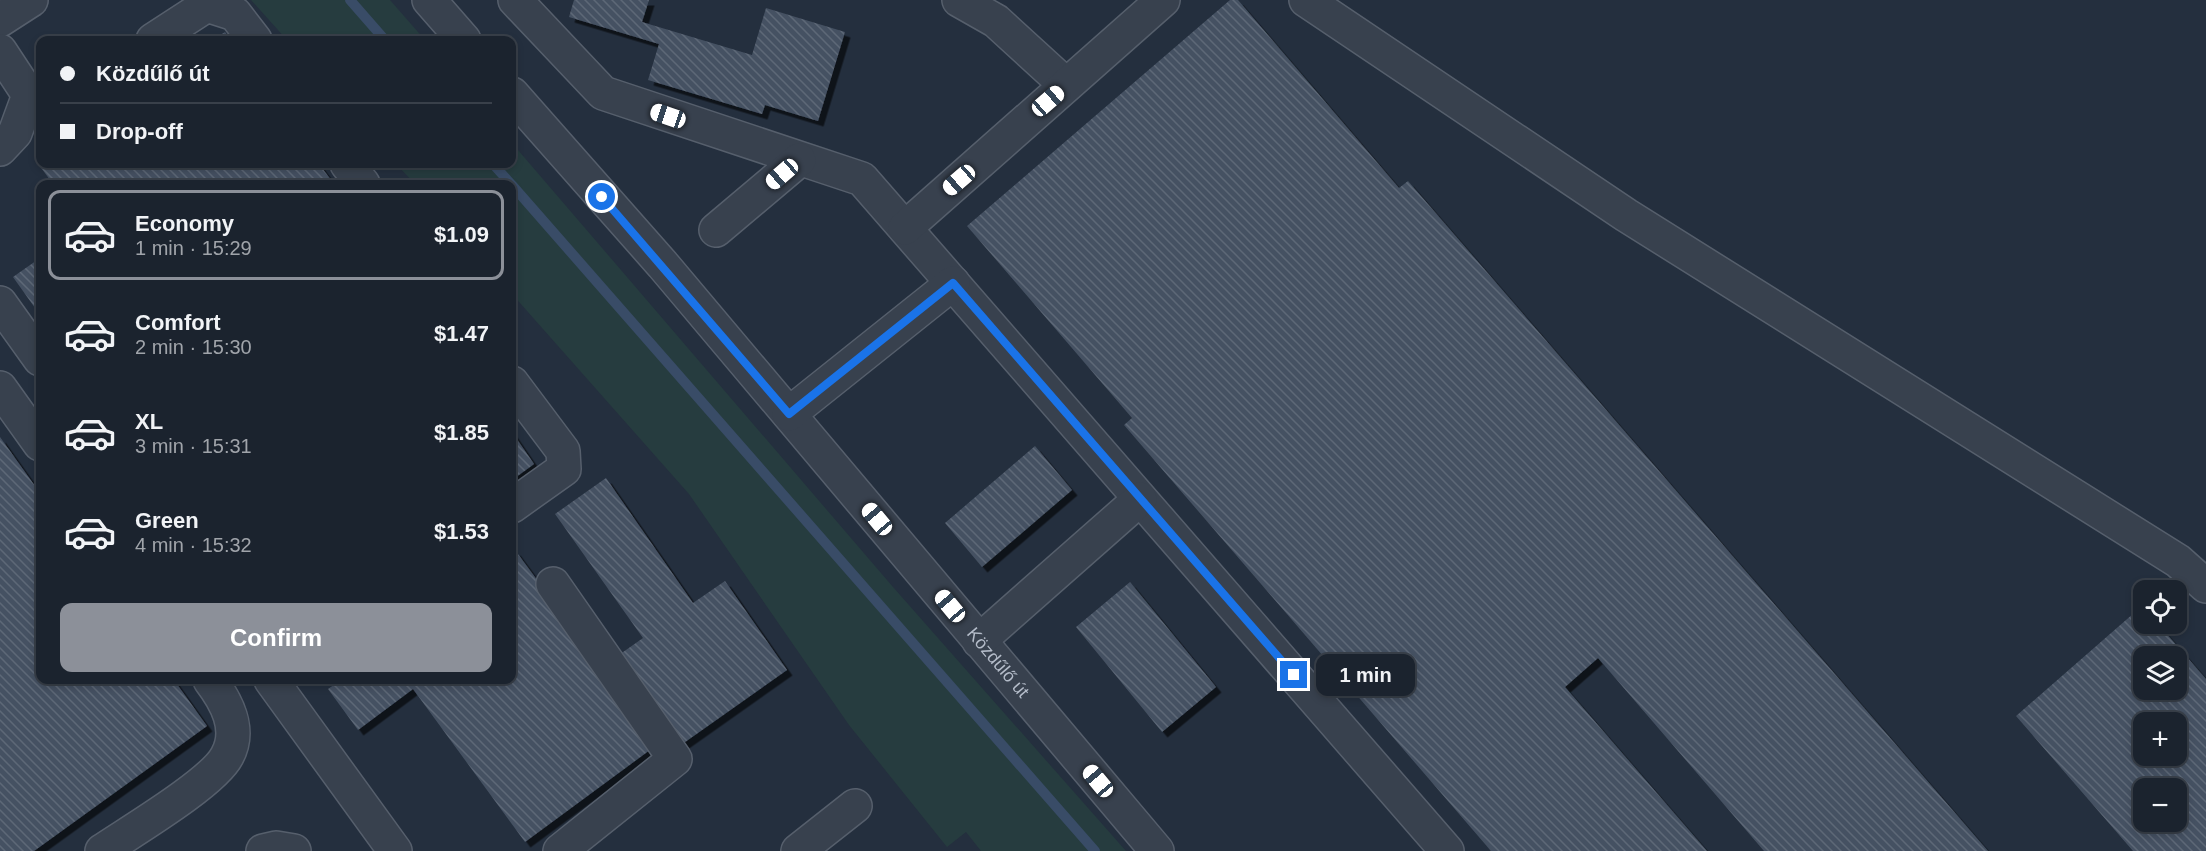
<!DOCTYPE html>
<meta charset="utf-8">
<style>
:root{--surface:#1b232e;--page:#242b36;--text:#f1f3f6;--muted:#a0a4aa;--line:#39404a;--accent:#8c9099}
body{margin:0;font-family:Arial,sans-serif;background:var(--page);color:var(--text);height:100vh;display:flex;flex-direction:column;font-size:22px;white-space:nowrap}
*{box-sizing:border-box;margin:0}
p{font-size:20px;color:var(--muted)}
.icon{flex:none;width:33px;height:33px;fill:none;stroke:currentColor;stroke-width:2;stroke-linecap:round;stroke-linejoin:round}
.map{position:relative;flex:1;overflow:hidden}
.panel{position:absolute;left:36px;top:180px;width:480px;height:504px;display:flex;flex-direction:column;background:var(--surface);border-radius:12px;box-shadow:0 3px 9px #0003,0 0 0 2px var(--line)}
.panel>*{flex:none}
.guide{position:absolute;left:36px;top:36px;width:480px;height:132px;border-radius:12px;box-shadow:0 3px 9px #0003,0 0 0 2px var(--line);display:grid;align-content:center;height:132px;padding:0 24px;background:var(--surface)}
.controls{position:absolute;left:2133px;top:580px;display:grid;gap:12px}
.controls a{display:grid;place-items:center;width:54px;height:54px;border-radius:12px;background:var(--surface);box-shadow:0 3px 9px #0003,0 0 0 2px var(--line);font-size:30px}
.end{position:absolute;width:27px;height:27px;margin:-14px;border:8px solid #1a73e8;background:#fff;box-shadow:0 0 0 3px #fff}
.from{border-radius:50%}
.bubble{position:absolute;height:42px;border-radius:12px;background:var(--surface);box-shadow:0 3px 9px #0003,0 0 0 2px var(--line);font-size:20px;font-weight:600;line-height:42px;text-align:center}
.car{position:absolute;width:18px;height:36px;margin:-18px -9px;border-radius:8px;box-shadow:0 0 4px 2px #0007;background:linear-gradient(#fff 24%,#345 0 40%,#fff 0 76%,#345 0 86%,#fff 0)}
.guide b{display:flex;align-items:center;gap:21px;height:57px;font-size:22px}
.guide b+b{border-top:2px solid var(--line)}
.guide i{width:15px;height:15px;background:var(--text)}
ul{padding:10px 0 0;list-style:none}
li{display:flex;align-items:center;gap:18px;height:90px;margin:0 12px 9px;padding:0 12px;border:3px solid transparent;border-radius:12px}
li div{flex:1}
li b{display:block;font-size:22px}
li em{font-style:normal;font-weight:600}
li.on{border-color:var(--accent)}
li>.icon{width:54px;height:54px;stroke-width:1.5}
.cta{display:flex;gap:12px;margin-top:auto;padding:12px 24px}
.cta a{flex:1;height:69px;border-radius:12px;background:var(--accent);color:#fff;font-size:24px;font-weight:600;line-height:69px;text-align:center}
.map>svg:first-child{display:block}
</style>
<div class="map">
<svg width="2206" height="851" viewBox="0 0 2206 851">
<defs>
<pattern id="building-back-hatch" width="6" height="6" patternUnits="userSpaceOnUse" patternTransform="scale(1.5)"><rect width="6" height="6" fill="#455162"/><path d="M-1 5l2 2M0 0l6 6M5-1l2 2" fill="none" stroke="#5d6877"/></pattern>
<filter id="shadow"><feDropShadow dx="5.5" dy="5.5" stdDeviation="0" flood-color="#0009"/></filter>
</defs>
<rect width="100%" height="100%" fill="#242f3e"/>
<path fill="#263c3f" d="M251 0H390L425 40H287Z
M512 143 893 587 1126 851H981L966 832 947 847 849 725 689 494 512 294V184H415L396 164H512Z"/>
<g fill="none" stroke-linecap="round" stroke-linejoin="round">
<path stroke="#394c67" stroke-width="10" d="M350 0 385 40
M493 164 511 184
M512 185 1095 851"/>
</g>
<path fill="url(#building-back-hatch)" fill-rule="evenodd" filter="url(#shadow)" d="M574 0H649L642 22 752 55 766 8 845 32 818 121 765 105 762 114 648 80 659 44 569 17Z
M1230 0H1238L1399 188 1408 181 1988 851H1764L1598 658 1565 687 1707 851H1491L1124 425 1132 418 967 226Z
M225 32 231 40H213Z
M42 164H319L334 184H53L39 165Z
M40 258V315L13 277Z
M512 432 534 464 512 480Z
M0 437 40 493V680H174L207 726 34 851H0Z
M1035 446 1072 490 982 567 945 523Z
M606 478 693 603 725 581 787 670 678 747 616 657 643 638 555 514Z
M515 550 658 744 525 842 413 689 358 730 328 689 341 680H512V553Z
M1130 582 1216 687 1162 732 1076 627Z
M2142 606 2144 624H2158L2206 679V851H2133L2016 716ZM2144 657H2176V690H2144ZM2144 723H2176V756H2144ZM2144 789H2176V822H2144Z"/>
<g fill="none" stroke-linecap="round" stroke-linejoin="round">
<defs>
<g id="minor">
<path d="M429 0 464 40"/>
<path d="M515 0 603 93 862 179 1447 851"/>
<path d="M959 0 996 21 1066 85"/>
<path d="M1306 0 1626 215 2178 561 2206 586"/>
<path d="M0 20 31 0"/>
<path d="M153 40 207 5 235 14 255 40"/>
<path d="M0 51 29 95 15 133 0 149"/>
<path id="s1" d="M512 94 663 265 1157 851"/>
<path d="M347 164 363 184"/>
<path d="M905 228 1163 0"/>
<path d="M716 230 799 160"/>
<path d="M0 303 40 359"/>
<path d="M512 383 563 451 564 469 512 506"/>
<path d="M0 388 40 444"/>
<path d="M789 414 953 283"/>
<path d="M553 584 675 759 560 851"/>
<path d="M979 641 1140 499"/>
<path d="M271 680 395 851"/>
<path d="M102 851C130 832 213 783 227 756 242 729 226 701 210 680"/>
<path d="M263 851 276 848 294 851"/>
<path d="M798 851 855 806"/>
</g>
</defs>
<use href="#minor" stroke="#565f6c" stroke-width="36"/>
<use href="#minor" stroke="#38414e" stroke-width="33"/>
</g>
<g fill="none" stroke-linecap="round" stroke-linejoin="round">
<path stroke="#1a73e8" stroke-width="8" d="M602 197 789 414 953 283 1294 675"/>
</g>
<g text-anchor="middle" stroke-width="4.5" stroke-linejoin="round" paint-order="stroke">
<g font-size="18" fill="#b4bcc9" stroke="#1d2633">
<text dy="6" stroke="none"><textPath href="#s1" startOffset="748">Közdűlő út</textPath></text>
</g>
</g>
</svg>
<div class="controls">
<a><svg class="icon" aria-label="locate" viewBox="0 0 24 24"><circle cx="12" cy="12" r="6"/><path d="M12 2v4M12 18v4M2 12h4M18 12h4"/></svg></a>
<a><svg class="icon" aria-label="layers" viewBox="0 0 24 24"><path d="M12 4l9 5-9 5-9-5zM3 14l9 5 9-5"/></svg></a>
<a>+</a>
<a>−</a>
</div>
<i class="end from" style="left:602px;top:197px"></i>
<i class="end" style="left:1294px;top:675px"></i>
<div class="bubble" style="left:1316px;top:654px;width:99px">1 min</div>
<i class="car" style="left:1048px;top:101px;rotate:49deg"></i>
<i class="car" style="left:668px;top:116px;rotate:289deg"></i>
<i class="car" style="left:782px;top:174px;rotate:229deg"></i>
<i class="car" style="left:959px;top:180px;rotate:229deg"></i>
<i class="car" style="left:877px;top:519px;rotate:320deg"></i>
<i class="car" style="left:950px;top:606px;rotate:320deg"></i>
<i class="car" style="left:1098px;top:781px;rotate:320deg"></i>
<div class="guide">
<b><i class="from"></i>Közdűlő út</b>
<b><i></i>Drop-off</b>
</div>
<section class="panel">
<ul>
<li class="on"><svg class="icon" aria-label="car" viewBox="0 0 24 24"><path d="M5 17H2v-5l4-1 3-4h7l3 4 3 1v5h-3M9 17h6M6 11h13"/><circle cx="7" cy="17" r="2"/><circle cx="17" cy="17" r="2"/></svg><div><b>Economy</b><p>1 min · 15:29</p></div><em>$1.09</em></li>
<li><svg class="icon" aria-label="car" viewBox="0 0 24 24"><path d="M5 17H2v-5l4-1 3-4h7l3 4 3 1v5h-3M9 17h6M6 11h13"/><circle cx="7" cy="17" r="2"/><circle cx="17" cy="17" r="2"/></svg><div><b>Comfort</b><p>2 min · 15:30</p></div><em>$1.47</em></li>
<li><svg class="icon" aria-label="car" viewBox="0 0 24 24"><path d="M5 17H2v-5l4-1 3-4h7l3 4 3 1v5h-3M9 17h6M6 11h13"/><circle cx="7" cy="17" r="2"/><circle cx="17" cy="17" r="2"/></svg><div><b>XL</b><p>3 min · 15:31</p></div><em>$1.85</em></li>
<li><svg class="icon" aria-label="car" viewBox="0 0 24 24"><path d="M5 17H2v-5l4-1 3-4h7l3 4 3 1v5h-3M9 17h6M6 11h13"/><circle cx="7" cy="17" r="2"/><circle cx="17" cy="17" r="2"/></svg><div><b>Green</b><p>4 min · 15:32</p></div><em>$1.53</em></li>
</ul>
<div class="cta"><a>Confirm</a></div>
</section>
</div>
